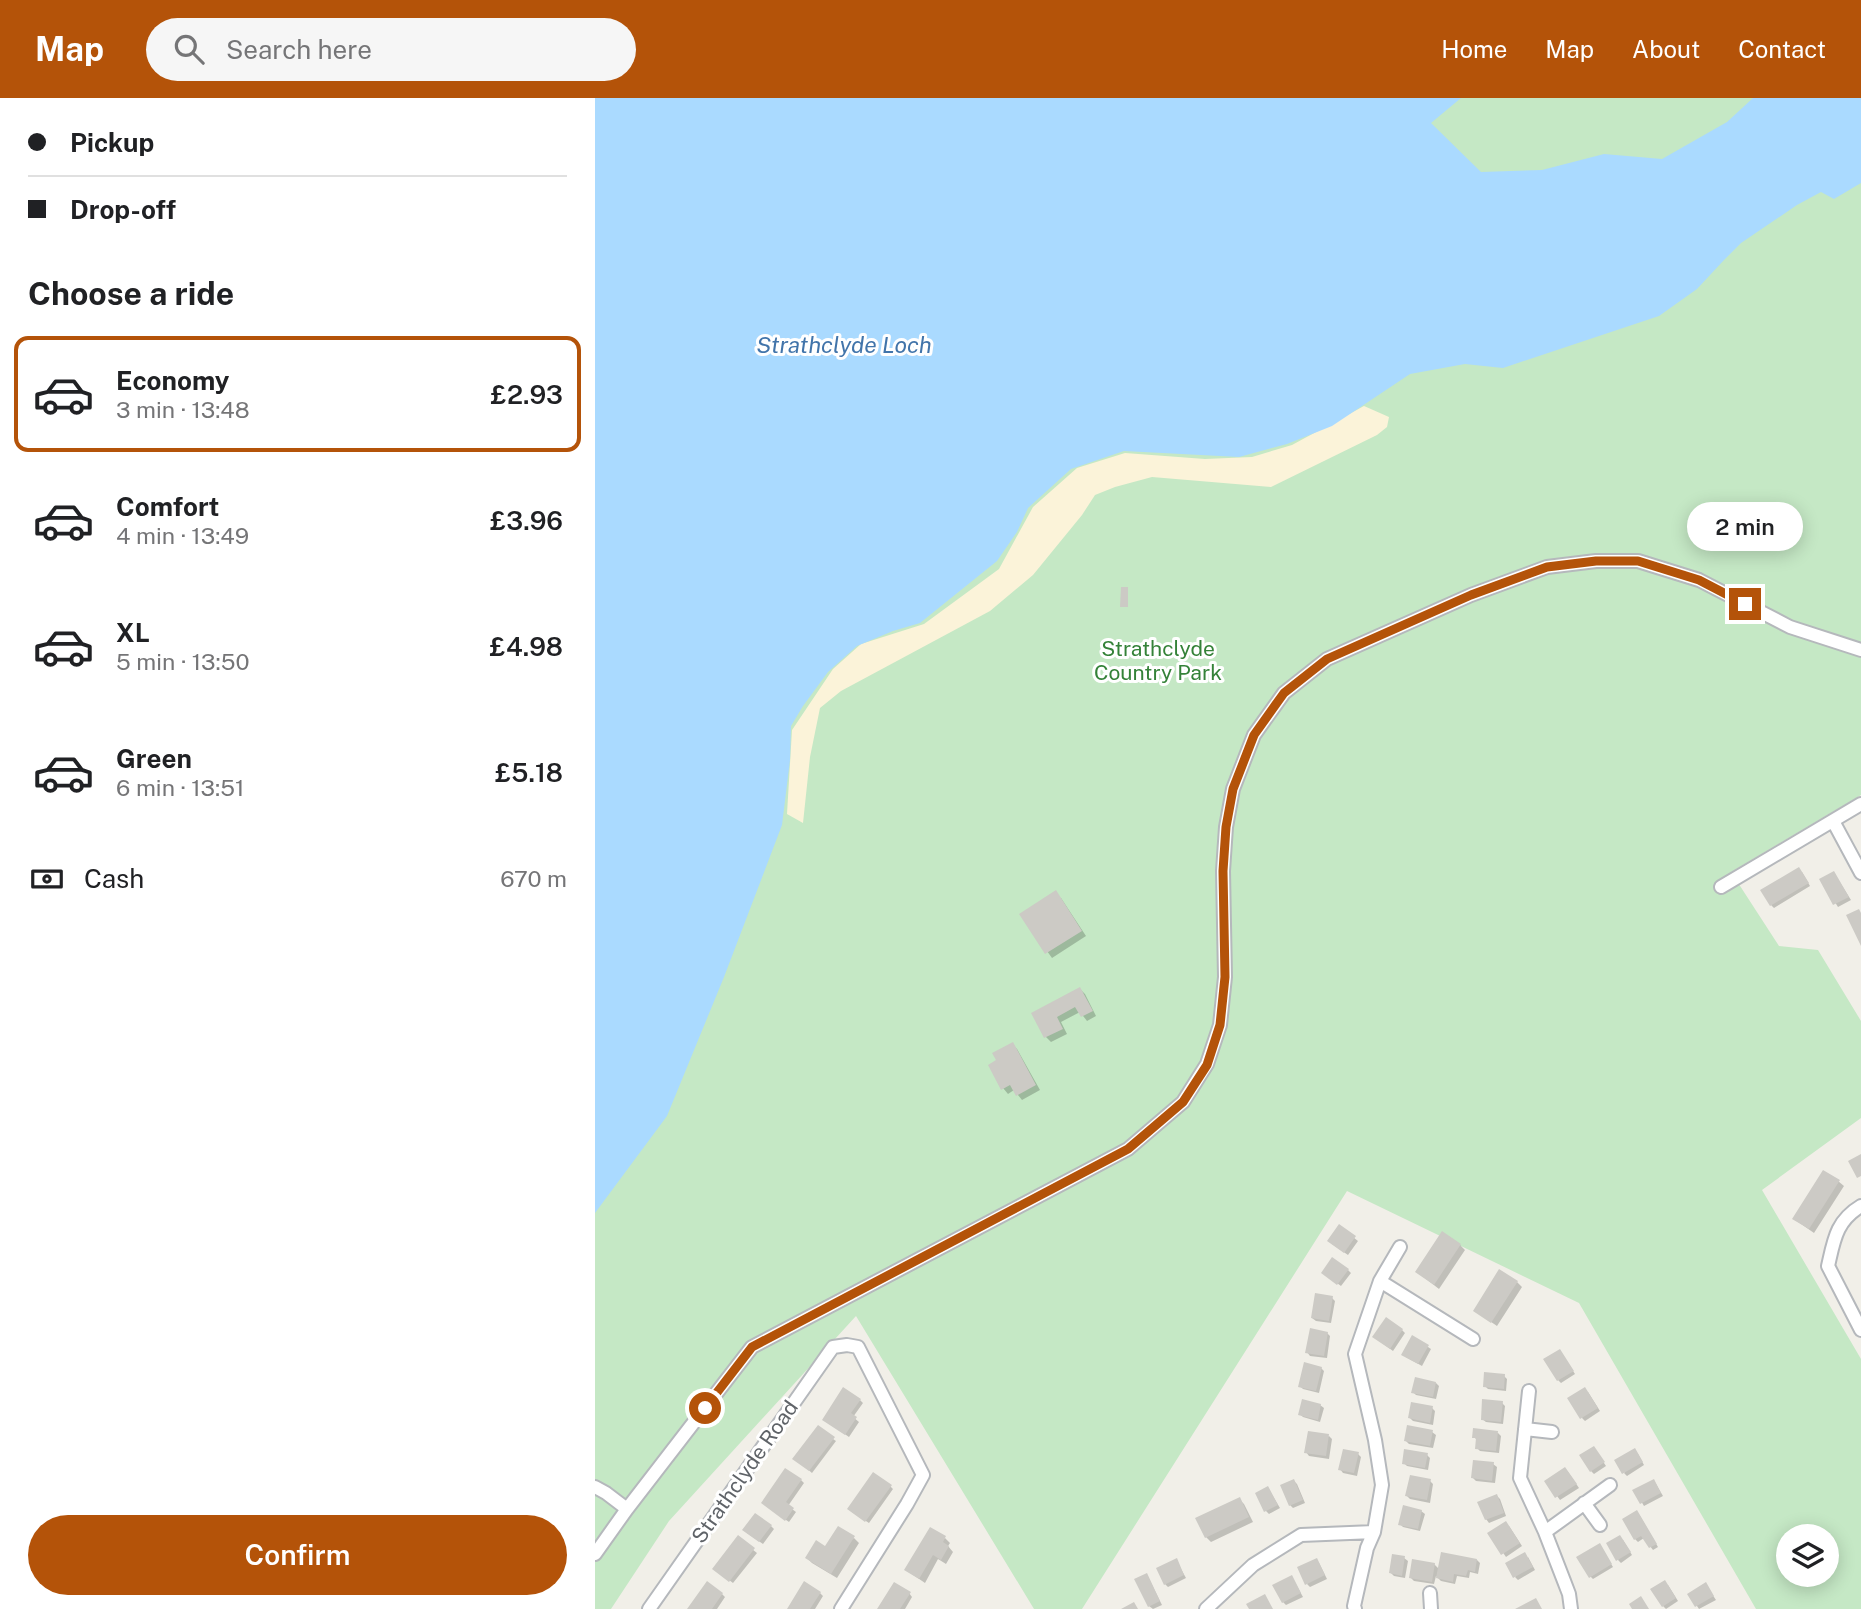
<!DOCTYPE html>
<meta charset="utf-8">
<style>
:root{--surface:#fff;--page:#f6f6f6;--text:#202124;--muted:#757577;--line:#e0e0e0;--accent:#b45309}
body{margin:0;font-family:"Public Sans",sans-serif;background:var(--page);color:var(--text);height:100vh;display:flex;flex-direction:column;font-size:26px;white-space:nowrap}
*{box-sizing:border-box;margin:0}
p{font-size:23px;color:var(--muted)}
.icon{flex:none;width:38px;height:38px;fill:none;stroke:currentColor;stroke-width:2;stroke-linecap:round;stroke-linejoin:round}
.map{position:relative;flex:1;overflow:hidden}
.panel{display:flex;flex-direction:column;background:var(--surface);width:595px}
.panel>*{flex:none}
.guide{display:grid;align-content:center;height:154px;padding:0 28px;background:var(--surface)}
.fabs{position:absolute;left:1181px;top:1426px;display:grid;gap:14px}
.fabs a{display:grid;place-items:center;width:63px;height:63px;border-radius:50%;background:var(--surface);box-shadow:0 4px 18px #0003;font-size:35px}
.end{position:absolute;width:32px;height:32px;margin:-16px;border:9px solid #b45309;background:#fff;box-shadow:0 0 0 4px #fff}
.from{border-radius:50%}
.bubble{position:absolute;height:49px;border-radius:24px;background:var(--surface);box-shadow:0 4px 18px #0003;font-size:23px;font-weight:600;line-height:49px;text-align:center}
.guide b{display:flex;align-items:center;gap:24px;height:66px;font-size:26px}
.guide b+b{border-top:2px solid var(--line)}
.guide i{width:18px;height:18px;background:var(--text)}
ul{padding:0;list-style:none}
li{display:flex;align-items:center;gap:21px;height:116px;margin:0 14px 10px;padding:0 14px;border:4px solid transparent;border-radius:14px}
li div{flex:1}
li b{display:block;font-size:26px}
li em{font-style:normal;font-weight:600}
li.on{border-color:var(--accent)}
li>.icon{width:63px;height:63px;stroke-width:1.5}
h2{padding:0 28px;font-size:32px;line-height:84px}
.pay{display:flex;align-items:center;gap:18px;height:77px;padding:0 28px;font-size:26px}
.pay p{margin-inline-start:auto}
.cta{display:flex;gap:14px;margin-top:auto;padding:14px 28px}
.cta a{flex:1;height:80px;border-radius:42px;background:var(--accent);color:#fff;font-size:28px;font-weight:600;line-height:80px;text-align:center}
header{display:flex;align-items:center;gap:42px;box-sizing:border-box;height:98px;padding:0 35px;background:var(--accent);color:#fff}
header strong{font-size:33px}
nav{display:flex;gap:38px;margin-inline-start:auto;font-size:24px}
.search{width:490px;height:63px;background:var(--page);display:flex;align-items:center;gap:18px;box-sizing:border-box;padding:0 24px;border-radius:38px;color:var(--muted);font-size:26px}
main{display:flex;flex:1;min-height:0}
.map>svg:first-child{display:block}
</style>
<header>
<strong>Map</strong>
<div class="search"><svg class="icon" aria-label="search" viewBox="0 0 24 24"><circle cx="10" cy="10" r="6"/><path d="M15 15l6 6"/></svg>Search here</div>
<nav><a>Home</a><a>Map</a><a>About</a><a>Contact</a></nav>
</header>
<main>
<section class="panel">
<div class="guide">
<b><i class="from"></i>Pickup</b>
<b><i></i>Drop-off</b>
</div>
<h2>Choose a ride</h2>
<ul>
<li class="on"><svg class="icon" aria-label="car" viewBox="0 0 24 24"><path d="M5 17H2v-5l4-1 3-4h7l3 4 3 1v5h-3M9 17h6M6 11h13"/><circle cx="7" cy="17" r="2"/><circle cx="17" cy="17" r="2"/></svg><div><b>Economy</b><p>3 min · 13:48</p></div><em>£2.93</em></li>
<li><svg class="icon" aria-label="car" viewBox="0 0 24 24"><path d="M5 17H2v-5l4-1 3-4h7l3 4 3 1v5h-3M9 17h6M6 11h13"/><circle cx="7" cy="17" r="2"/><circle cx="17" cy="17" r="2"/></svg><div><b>Comfort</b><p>4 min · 13:49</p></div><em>£3.96</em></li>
<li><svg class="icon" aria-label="car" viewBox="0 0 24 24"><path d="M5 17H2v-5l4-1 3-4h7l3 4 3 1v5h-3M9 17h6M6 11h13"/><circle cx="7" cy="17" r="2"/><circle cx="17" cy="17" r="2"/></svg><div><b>XL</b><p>5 min · 13:50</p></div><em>£4.98</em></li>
<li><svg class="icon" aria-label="car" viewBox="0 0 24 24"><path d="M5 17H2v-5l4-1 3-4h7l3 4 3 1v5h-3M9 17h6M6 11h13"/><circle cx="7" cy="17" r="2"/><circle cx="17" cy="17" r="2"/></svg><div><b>Green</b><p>6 min · 13:51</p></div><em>£5.18</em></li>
</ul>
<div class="pay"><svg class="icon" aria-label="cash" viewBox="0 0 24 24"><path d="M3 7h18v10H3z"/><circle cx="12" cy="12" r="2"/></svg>Cash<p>670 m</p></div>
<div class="cta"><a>Confirm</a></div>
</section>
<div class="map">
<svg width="1266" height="1511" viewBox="0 0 1266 1511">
<rect width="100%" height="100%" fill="#f1efe8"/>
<path fill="#c5e8c5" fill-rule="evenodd" d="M0 0H1266V697L1136 774 1184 848 1223 852 1266 923V1020L1167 1092 1266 1261V1511H1161L984 1205 752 1093 487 1511H439L261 1218 74 1423 16 1511H0ZM1194 1438H1232V1477H1194Z"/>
<path fill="#fbf3d9" d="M769 308 794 319 792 329 782 337 676 389 557 379 520 389 500 397 487 417 438 477 395 513 246 593 225 610 215 659 208 725 192 716 197 632 238 571 266 546 329 526 404 471 438 409 482 370 530 355 610 361 657 359 697 347Z"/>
<path fill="#aadaff" d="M0 0H866L836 25 886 74 947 72 1009 56 1067 61 1132 24 1158 0H1266V85L1239 101 1226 94 1202 107 1146 145 1129 162 1102 191 1064 218 908 270 870 266 815 276 737 328 692 346 644 359 529 353 476 371 433 410 422 434 402 463 325 525 298 533 262 548 233 574 208 608 196 628 195 662 187 727 129 879 72 1018 0 1115Z"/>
<path fill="#0003" d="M1207 774 1215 788 1179 810 1176 807Z
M1239 775 1256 802 1243 809 1226 782Z
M466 800 491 838 457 860 426 817Z
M485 891 490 896 501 918 492 923 485 914 466 924 472 936 456 944 451 939 438 915Z
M417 946 422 951 445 992 427 1002 419 992 413 996 408 990 403 963Z
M1243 1083 1249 1088 1219 1135 1199 1121Z
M744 1128 763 1143 753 1157 737 1146Z
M865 1147 870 1152 844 1191 822 1174Z
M753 1172 756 1175 746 1188 731 1177Z
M922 1184 927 1189 902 1228 880 1213Z
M737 1200 740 1203 736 1225 721 1223 717 1220Z
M807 1232 810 1235 798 1253 783 1242Z
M732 1235 735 1238 732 1260 715 1258 712 1254Z
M818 1239 836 1251 827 1268 811 1259Z
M967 1256 980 1276 966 1285 963 1282Z
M726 1270 729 1273 724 1295 708 1291 705 1288Z
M909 1278 912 1281 911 1293 893 1291 890 1288Z
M841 1285 844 1288 841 1301 821 1297 818 1294Z
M993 1294 1005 1313 990 1323 987 1320Z
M265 1302 268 1305 258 1319 264 1324 254 1339 232 1324Z
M907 1305 910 1308 908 1326 891 1324 887 1321Z
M725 1307 729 1310 725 1324 708 1319 705 1316Z
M837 1310 840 1313 838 1327 818 1323 815 1320Z
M837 1334 841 1337 838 1350 814 1346 811 1343Z
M903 1335 906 1338 904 1355 885 1353 882 1350V1342L879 1339Z
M734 1338 737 1341 734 1361 714 1358 711 1354Z
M238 1341 241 1343 217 1375 203 1363Z
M1001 1353 1011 1368 999 1376 996 1373Z
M763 1356 766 1359 762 1378 748 1375 745 1371Z
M1043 1356 1049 1367 1032 1378 1029 1375Z
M832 1357 835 1360 833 1372 812 1368 809 1365Z
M898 1366 902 1369 900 1385 881 1383 878 1380Z
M973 1374 984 1390 965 1402 951 1383Z
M206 1382 209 1385 193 1408 201 1414 194 1424 171 1408Z
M699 1383 702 1386 710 1405 698 1410 695 1407 687 1388Z
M835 1383 838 1386 835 1405 815 1401 812 1398Z
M1061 1386 1068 1398 1049 1408 1040 1393Z
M295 1388 298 1391 274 1425 257 1414Z
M673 1390 685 1410 674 1416 671 1413Z
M902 1398 905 1401 911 1418 894 1425 891 1421Z
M644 1401 649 1406 658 1424 616 1444 611 1439Z
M826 1413 830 1416 825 1433 808 1429 805 1426Z
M1045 1418 1063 1449 1058 1452 1049 1440 1043 1444 1040 1441Z
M176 1428 179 1431 168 1446 152 1435Z
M914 1428 927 1448 911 1459 895 1436Z
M143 1440 162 1455 138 1485 120 1471Z
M259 1440 264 1445 242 1480 217 1465 212 1460Z
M350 1440 355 1445 353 1448 358 1454 351 1466 343 1461 330 1485 311 1472Z
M1028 1442 1037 1457 1026 1465 1023 1462Z
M1007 1451 1018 1469 998 1481 995 1478Z
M933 1459 940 1472 923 1482 920 1479Z
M809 1460 813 1463 810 1480 799 1478 796 1475Z
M581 1462 591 1480 573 1489 570 1486Z
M882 1462 885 1465 883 1476 875 1474 874 1480 862 1478 860 1486 846 1483 841 1478 839 1486 819 1483 816 1480 839 1466 844 1471Z
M724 1465 732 1481 715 1489 712 1486Z
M552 1477 567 1507 558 1511 554 1508Z
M697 1479 708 1499 691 1507 688 1504Z
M1073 1487 1083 1503 1071 1511 1068 1508Z
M1113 1490 1121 1502 1104 1511 1094 1496Z
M225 1495 228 1498 220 1511H194Z
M314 1495 317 1499 310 1511H284Z
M127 1496 130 1499 122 1511H94Z"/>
<path fill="#cccac5" d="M526 489H533V509H525Z
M1204 769 1214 785 1175 808 1165 792Z
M1239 773 1254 799 1238 807 1224 781Z
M461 792 487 833 450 856 424 816Z
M1264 811 1266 815V848L1251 817Z
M485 889 498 913 486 919 480 909 462 919 468 931 449 940 436 915Z
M418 944 441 987 421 998 415 987 406 992 393 967 401 962 397 955Z
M1266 1056V1078L1262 1080 1253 1063Z
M1228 1072 1245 1082 1214 1131 1197 1121Z
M744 1126 761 1138 749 1155 732 1143Z
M847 1133 866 1146 839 1187 820 1174Z
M737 1159 754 1171 742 1187 726 1175Z
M904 1171 923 1183 896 1225 878 1213Z
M720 1195 738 1198 734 1223 716 1220Z
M791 1219 808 1231 795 1251 777 1239Z
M715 1230 733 1234 729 1258 710 1255Z
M817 1237 834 1247 823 1266 806 1257Z
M965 1251 979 1273 962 1283 948 1261Z
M709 1264 727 1269 721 1293 703 1289Z
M889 1274 910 1276 909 1291 888 1289Z
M820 1279 841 1284 838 1299 816 1295Z
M248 1289 266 1301 256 1315 262 1319 250 1337 227 1322Z
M990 1289 1003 1310 985 1321 972 1300Z
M707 1301 726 1306 723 1322 703 1317Z
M887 1301 908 1303 906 1324 886 1322Z
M816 1304 838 1308 835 1325 813 1320Z
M223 1327 240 1339 214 1373 197 1361Z
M812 1327 838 1332 835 1348 809 1343Z
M878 1330 903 1333 901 1353 880 1351 881 1340H877Z
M713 1333 734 1336 731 1358 709 1355Z
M999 1348 1010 1364 995 1374 984 1357Z
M1040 1350 1048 1364 1027 1376 1019 1362Z
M748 1351 764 1354 759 1375 743 1372Z
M809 1351 833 1355 830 1370 807 1366Z
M878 1362 899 1364 897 1383 876 1380Z
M970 1369 982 1386 960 1400 949 1383Z
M190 1370 207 1381 191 1404 199 1410 190 1423 166 1405Z
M278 1374 297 1387 270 1424 252 1411Z
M815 1377 836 1381 832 1402 810 1398Z
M699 1381 708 1402 694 1408 685 1387Z
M1059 1381 1066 1395 1045 1406 1037 1392Z
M673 1388 683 1407 669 1414 660 1395Z
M902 1396 909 1415 890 1422 882 1404Z
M645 1399 654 1419 610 1440 600 1420Z
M808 1407 827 1412 823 1431 803 1427Z
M1042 1412 1062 1446 1054 1450 1046 1438 1039 1442 1027 1421Z
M160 1415 177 1427 164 1444 147 1432Z
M911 1423 925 1445 906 1457 892 1435Z
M243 1428 260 1438 236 1476 210 1460 221 1442 230 1448Z
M335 1429 351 1438 348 1444 354 1448 346 1462 338 1457 324 1481 309 1472Z
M143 1437 160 1450 134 1484 117 1471Z
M1025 1437 1036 1454 1021 1463 1011 1445Z
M1005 1445 1017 1466 994 1480 981 1459Z
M846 1454 882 1461 880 1474 873 1472 871 1478 859 1476 858 1484 841 1480Z
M930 1454 938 1469 918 1480 910 1465Z
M797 1456 810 1458 807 1478 794 1475Z
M582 1460 589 1477 569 1487 561 1470Z
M722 1460 730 1477 710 1487 702 1469Z
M817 1461 840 1465 837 1484 814 1480Z
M552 1475 565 1503 553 1509 539 1481Z
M697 1477 706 1495 687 1505 677 1487Z
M1070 1482 1081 1500 1067 1509 1055 1491Z
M112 1483 128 1495 117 1511H92Z
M209 1483 226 1494 215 1511H192Z
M299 1484 316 1494 305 1511H282Z
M1111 1484 1119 1498 1100 1509 1092 1496Z
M670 1496 678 1511H654L651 1506Z
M1046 1498 1054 1511H1037L1034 1506Z
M941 1500 947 1511H920Z
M539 1504 543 1511H526Z"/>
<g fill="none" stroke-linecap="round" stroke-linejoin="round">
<defs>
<path id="minor" d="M1238 723 1266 775
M1126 789 1266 706
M1266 1108C1241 1123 1239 1142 1233 1168L1266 1232
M785 1183 878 1241
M934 1293 925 1380 950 1434 969 1483 974 1496 976 1511
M930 1331 957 1334
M0 1389 11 1395 32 1411
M989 1405 1005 1427
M950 1434 1015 1387
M0 1456 32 1411 157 1249 533 1051 588 1004 612 966 625 927 630 879 628 773 631 729 638 691 659 637 689 595 732 561 876 497 952 469 1001 463H1043L1104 482 1195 529 1266 552
M835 1495 836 1511
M54 1511 238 1249 252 1247 263 1249 328 1377 312 1406 246 1511
M611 1511 658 1467 706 1437 779 1434
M760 1511 759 1508 772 1450 779 1434 787 1387 780 1342 760 1256 785 1183 805 1149"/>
</defs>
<use href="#minor" stroke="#b5b8bc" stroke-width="16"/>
<use href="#minor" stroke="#fff" stroke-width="12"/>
</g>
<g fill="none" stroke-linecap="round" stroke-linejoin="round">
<path stroke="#b45309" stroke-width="9" d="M110 1310 157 1249 533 1051 588 1004 612 967 625 927 630 879 628 773 631 729 638 691 659 637 689 595 732 561 876 497 952 469 1001 463H1043L1104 482 1150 506"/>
</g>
<g text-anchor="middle" stroke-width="6" stroke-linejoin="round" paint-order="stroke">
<g font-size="21" fill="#348238" stroke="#fff">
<text x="563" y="558">Strathclyde<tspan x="563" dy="24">Country Park</tspan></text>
</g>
<g font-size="21" fill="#5f6368" stroke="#fff">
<text transform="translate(150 1374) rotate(-55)" y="7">Strathclyde Road</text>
</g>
<g font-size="23" font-style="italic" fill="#4174aa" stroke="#fff">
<text x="249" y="255">Strathclyde Loch</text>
</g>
</g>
</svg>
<div class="fabs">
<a><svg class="icon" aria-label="layers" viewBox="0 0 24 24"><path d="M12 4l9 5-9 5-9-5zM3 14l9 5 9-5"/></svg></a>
</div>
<i class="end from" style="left:110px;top:1310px"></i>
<i class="end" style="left:1150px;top:506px"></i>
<div class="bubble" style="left:1092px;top:404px;width:116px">2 min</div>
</div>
</main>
